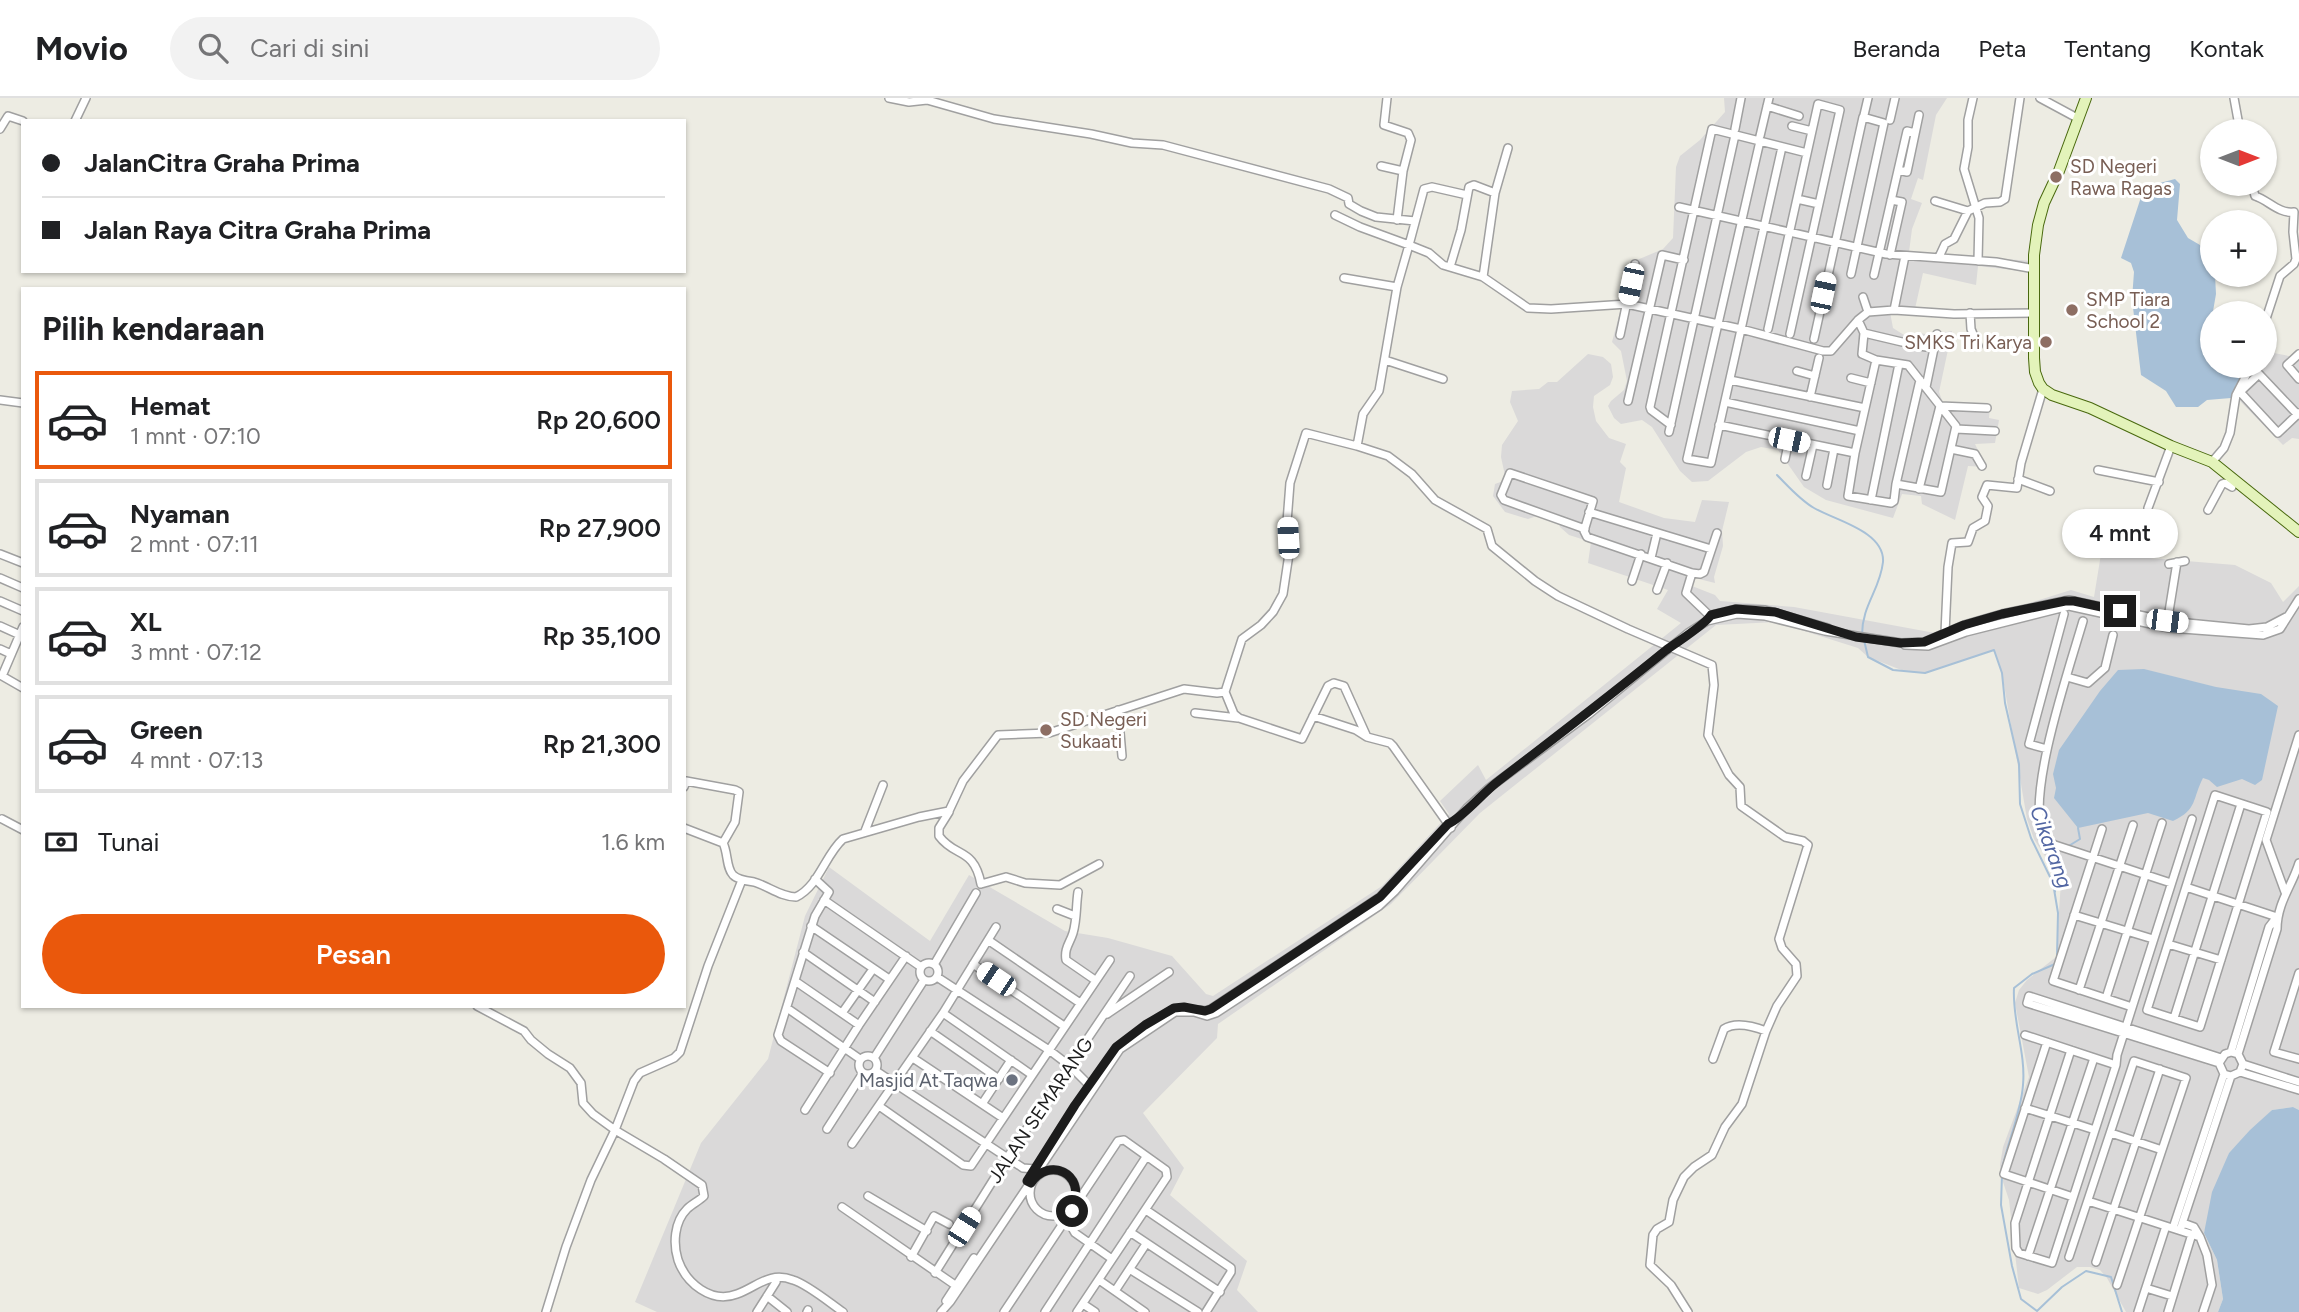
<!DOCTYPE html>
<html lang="id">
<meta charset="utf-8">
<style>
:root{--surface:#fff;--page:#f2f2f2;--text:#202124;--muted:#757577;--line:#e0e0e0;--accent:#ea580c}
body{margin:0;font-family:Figtree,sans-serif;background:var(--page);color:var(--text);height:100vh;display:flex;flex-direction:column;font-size:26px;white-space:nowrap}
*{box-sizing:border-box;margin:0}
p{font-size:23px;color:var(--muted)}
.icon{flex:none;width:38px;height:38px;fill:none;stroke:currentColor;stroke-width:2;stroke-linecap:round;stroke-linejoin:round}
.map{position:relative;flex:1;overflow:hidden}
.sheet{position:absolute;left:21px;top:189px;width:665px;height:721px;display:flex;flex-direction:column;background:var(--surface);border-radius:0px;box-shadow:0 2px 5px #0004}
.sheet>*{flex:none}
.guide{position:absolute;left:21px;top:21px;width:665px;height:154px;border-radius:0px;box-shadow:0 2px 5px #0004;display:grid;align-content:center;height:154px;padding:0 21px;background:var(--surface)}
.needle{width:46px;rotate:90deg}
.controls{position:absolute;left:2200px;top:21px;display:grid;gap:14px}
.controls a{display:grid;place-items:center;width:77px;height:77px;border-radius:50%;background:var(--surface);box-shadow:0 2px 5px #0004;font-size:35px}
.end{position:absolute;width:32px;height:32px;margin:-16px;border:9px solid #1c1c1c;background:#fff;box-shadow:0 0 0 4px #fff}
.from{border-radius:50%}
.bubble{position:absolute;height:49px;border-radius:24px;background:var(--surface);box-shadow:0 2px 5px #0004;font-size:23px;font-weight:600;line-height:49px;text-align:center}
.car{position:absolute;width:21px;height:42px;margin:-21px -10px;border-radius:9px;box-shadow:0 0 5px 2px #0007;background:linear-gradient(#fff 24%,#345 0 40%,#fff 0 76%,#345 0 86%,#fff 0)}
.guide b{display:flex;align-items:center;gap:24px;height:66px;font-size:26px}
.guide b+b{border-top:2px solid var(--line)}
.guide i{width:18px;height:18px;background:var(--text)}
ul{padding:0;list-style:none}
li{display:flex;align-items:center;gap:21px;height:98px;margin:0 14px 10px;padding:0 7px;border:4px solid var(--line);border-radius:0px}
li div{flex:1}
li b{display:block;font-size:26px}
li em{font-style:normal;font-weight:600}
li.active{border-color:var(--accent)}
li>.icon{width:63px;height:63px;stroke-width:1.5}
h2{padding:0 21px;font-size:32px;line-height:84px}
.pay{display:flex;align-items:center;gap:18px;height:77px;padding:0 21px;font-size:26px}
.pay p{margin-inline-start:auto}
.primary-button{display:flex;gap:14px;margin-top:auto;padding:14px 21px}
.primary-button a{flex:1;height:80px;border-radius:42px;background:var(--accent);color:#fff;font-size:28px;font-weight:600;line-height:80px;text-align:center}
header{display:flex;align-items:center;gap:42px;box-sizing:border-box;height:98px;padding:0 35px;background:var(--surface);border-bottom:2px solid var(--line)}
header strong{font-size:33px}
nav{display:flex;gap:38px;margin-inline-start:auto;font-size:24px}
.search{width:490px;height:63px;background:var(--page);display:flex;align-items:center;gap:18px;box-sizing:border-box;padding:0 24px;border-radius:38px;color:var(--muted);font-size:26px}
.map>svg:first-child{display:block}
</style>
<header>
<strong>Movio</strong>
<div class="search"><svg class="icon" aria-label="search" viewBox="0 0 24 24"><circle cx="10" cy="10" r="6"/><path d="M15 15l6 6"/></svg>Cari di sini</div>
<nav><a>Beranda</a><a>Peta</a><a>Tentang</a><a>Kontak</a></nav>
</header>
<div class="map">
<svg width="2299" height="1214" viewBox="0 0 2299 1214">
<rect width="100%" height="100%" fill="#edece3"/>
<path fill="#dad9d9" d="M1724 0H1947L1936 17 1923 82 1918 80 1911 101 1922 105 1912 131 1909 154 2032 163 2030 174 1978 168 1976 187 1923 175 1914 215 1890 214 1893 230 1904 237 1908 248 1920 247 1919 235 1932 237 1952 233 1939 294 1943 305 1990 308 1989 320 1999 322 1995 345 1975 346 1986 369 1968 368 1955 422 1922 406 1921 398 1902 396 1893 420 1826 402 1804 389 1778 352 1761 349 1746 354 1708 383 1692 384 1680 373 1652 329 1642 322 1621 326 1614 320 1608 308 1611 303 1624 292 1627 283 1621 253 1612 244 1632 169 1637 162 1663 151 1673 140 1676 69 1680 58 1700 42 1725 14Z
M2269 254 2299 260V341L2292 340 2283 347 2240 303 2261 268H2264L2265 262Z
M1588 256 1603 259 1611 266 1613 279 1610 287 1594 298 1593 309 1596 323 1609 340 1626 346 1620 364 1626 370 1619 404 1664 420 1695 424 1702 402 1729 404 1722 433 1723 448 1714 479 1715 485 1695 480 1692 488 1715 497 1720 503 1794 509 1935 535 2071 492 2094 499 2101 456 2235 467 2271 485 2283 504 2299 488V1012L2293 1009 2272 1012 2229 1055 2204 1135 2217 1162 2223 1201 2218 1214H2126L2107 1180 2100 1172 2090 1169H2077L2047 1192 2038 1196 2019 1190 2009 1102 2001 1078 2000 1067 2003 1049 2029 979 2015 905 2019 892 2027 882 2056 859 2061 783 2034 741 2027 721 2002 575 1994 552 1925 575 1904 573 1868 559 1858 550 1776 524 1716 527 1480 715 1391 806 1218 926 1217 940 1143 1015 1184 1070 1170 1097 1247 1163 1237 1192 1258 1214H657L635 1204 701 1045 768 961 805 818 829 769 930 843 969 777 1065 833 1108 840 1172 858 1206 896 1213 898 1382 788 1449 716 1440 703 1478 667 1486 682 1681 525 1657 511 1668 492 1588 465 1591 444 1569 437 1560 429 1556 415 1543 416 1528 421 1505 414 1493 398 1495 386 1506 382 1501 359 1502 347 1518 323 1510 304 1512 293 1539 291 1548 284H1557Z"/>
<path fill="#a7c0d7" d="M2175 81 2180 86 2177 122 2188 140 2200 147 2212 170V177H2215L2216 196 2212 219V268H2241L2245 278 2236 287 2231 300 2207 302 2198 309H2176L2166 293 2141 277 2132 201 2134 174 2131 165 2121 160 2143 93 2152 87Z
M2144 571 2216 589 2261 596 2278 608 2262 682 2255 687 2242 681 2217 689 2209 682 2203 680C2192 701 2198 711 2173 723L2148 715 2078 730 2054 700 2056 690 2053 676 2059 652 2100 593 2118 572Z
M2293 1009 2299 1012V1214H2218L2223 1201 2217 1162 2204 1135 2212 1094 2229 1055 2250 1032 2272 1012Z"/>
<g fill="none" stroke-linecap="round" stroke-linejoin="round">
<path stroke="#a7c0d7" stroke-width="2" d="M1777 377C1788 388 1800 402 1814 410 1834 422 1885 433 1883 464 1880 492 1862 507 1862 537
M1864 542 1868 559 1893 572 1925 575 1994 552 2002 575 2005 605 2019 666 2020 706 2031 740 2053 785 2058 815 2057 858
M2067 749 2080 741 2078 730
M2055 794 2056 760 2059 751
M2002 1071C2008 1043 2021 1015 2023 987 2026 954 2012 923 2014 890L2032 876 2055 866
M2002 1076 2001 1107 2012 1168 2021 1201 2037 1213 2062 1189 2086 1173 2111 1179 2122 1214"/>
<defs>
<path id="street" d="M889 0 909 4 927 2 994 21 1091 36 1132 45 1163 47 1329 91 1348 100 1349 106 1361 113 1376 119 1415 123
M1387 0 1384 27 1408 35 1411 42 1403 73 1397 122
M1973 0 1968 22V49L1964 71 1979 120 1978 163
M2040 0 2079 21
M2234 0 2240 33
M1767 8 1799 18
M1864 17 1868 0
M1890 22 1895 0
M75 23 86 0
M1792 28 1812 33
M0 31 8 18 23 23
M1735 31 1741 0
M1760 38 1769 0
M1760 43 1687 361 1711 365 1782 49
M1381 68 1403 73
M1898 72 1907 74 1919 17
M2252 86 2255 98C2268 102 2279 116 2294 114L2293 134 2296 161 2294 166 2280 178 2264 227
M1935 103 1968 113
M1679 109 1886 156 1996 164 2035 171
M1335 117 1360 129 1409 147 1424 91 1432 89 1467 97
M1890 157 1902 104 1891 102
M1939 159 1945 146 1954 141 1968 113 1985 105 2000 104 2005 101 2020 0
M1450 169 1461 132 1469 89 1474 87 1495 95
M1874 177 1907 33 1915 35
M1483 179 1495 95 1508 50
M1344 180 1397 189
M1863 199 1868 214
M1894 212 1905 158
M1970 215 1971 231 1978 248
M1858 222 1864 235 1862 256 1876 262 1908 267 1956 328 1941 394 1896 386 1894 403 1891 405 1848 398 1855 355 1876 262
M1768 231 1818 6 1840 12 1819 106 1797 101
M1864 235 1902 244
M1790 236 1819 106
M1620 237 1635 166
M1814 241 1863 19 1884 25 1851 176
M1919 248 1934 250
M2299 256 2287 267 2299 281
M1385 262 1443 281
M1797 273 1815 278
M1851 280 1871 285
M1730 282 1865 310
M1926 289 1937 236
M1810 299 1819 260
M0 302 23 305
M1628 303 1662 157 1684 162
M1725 304 1860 333
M2298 317 2259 276 2240 294 2278 335 2299 315
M1671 327 1651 312 1650 309 1712 31 1807 55
M1719 327 1855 355
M1956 331 1995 333
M1669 334 1735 37
M1357 348 1363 316 1379 293 1397 189 1409 147 1429 155 1443 167 1483 179 1528 210 1551 211 1627 206 1741 231 1823 253H1831L1858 222 1868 214 1894 212 1954 216 2035 215
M1951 351 1975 356 1982 368
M1785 361 1789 342
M2212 364 2224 350 2230 335 2236 297 2251 268
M2098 372 2159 384
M1806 378 1813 347
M2018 381 2050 393
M1896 386 1920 282
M1827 387 1834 351
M1919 391 1940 308 1987 310
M1871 402 1899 266
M2148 410 2171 348
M2208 412 2222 386 2225 385 2232 389 2233 380
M1589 414 1711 451
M1585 431 1504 402 1501 397 1510 375 1593 403 1584 433 1587 439 1692 475 1700 476 1704 474 1717 435
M0 456 23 465
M1651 460 1657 435
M2169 466 2185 463
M1692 475 1686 495 1713 521
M0 480 23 490
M1632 483 1641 456
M1657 492 1667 465
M0 503 23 513
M1707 523 1711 517 1736 511 1765 512 1828 530
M2083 523C2070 568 2026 696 2043 736 2046 742 2050 744 2055 747L2171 785
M2167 526 2177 464
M0 528 20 537
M23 529 2 578 23 590
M1945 535 1948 469 1952 445 1968 444 1973 430 1985 423 1988 408 1982 399 1987 387 2017 390 2021 365 2043 291
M1905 547 1928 548 1966 534 2069 508 2169 530 2263 537 2280 531 2299 501
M0 551 11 556
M2067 579 2088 585 2105 570 2113 537
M1118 612 1122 658
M1195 615 1238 620
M1313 618 1356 632 1367 639
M2047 651 2029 646 2064 516
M684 689 686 683 735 692 739 694 735 724 723 745
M2215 697 2267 714 2200 929 2147 912Z
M949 714 939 730V738C955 760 974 749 981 786L1006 779 1025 785 1060 787 1099 766
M2 721 23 732
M684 730 723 745C728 754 726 770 733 777 738 782 747 783 754 784 768 788 781 799 796 799 819 788 825 757 843 741L919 719 949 713 963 683 998 637 1049 635 1184 591 1217 595 1225 594
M1451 730 1393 648 1390 645 1367 639 1344 588 1334 585 1328 588 1302 641 1239 620 1234 616 1225 594 1242 541 1261 527 1273 514 1283 496 1289 456 1287 424 1290 385 1306 335 1357 348 1388 358 1412 376 1435 402 1487 431 1492 448 1535 483 1558 498 1628 531 1712 567 1714 587 1708 637 1729 677 1740 689 1741 708 1785 739 1803 743 1808 747 1779 841 1782 850 1796 866 1797 878 1777 908 1766 933 1742 1006 1725 1029 1712 1057 1694 1069 1684 1079 1673 1102 1669 1124 1657 1131 1653 1137 1650 1167 1671 1187 1688 1214
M2102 731 2053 883 2132 909
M865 733 883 687
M815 781 829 794 815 818 778 937 781 943 830 975
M2186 789 2277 819
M1078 794C1076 807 1077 822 1073 835 1070 845 1064 850 1066 862L1095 882
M2285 794 2266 742 2299 637
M824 802 921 869
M1057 811 1075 818
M2074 817 2153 841
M811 828 889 881
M988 842 1080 905
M2168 846 2221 862
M803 854 875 904
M920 874a9 9 0 1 1 18 0a9 9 0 1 1-18 0Z
M935 865 976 795
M973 866 1064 928
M2299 875 2274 954 2299 961
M937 879 1049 952 1070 968 1093 991
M795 883 859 927
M2079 892 2133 727
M2106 900 2162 725
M477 908 524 933 531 942 548 956 570 970 581 985 583 1005 593 1016 615 1032 664 1061 702 1087 704 1098C699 1103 692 1106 687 1111 674 1124 673 1146 678 1162 686 1185 711 1206 737 1196 757 1189 769 1173 793 1182 807 1186 830 1205 843 1214
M787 910 860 961
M1200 912 1205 913 1211 911 1380 799 1419 758
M842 915 873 871
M943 915 1032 977
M1107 916 1169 874
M2174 920 2241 706
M930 933 999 981
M2025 937 2116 967
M2047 944 2004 1076 2073 1099
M2071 952 2015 1125 2016 1150 2019 1155 2052 1165 2116 967 2117 957 2192 721
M2231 954 2269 829 2276 820
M2238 956 2277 831C2277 805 2292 788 2299 765
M859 967a9 9 0 1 1 18 0a9 9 0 1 1-18 0Z
M874 960 924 882
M913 960 1003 1020
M1713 961 1724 931C1736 923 1753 928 1766 933
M2219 965 2027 905 2029 898 2221 960
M2243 966 2240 974 2231 978 2224 976 2219 965 2225 956 2231 954 2238 956 2243 966 2299 984
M876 973 1023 1070 1035 1071 1039 1074
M2240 974 2299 992
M982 1006 1011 962
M879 1008 963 1067 971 1068 1110 862
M2025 1010 2095 1032
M805 1012 859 927 906 858
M827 1031 863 975
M1059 1034 1085 995
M2111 1035 2162 1052
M852 1046 943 915 996 829
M1030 1095a23 23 0 1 1 46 0a23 23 0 1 1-46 0Z
M868 1098 927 1133
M2088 1103 2200 1139 2207 1157 2212 1187 2203 1214
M842 1109 955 1187
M1146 1112 1231 1170V1174L1206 1214
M1067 1121 1075 1135 1112 1161
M2183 1125 2194 1129 2200 1139
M2173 1130 2224 976
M2180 1132 2231 978
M1130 1134 1220 1194
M2028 1158 2094 960
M911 1159 934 1118 949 1126
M2069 1159 2134 963 2186 980 2117 1187
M2096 1164 2160 971
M1131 1172 1198 1214
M935 1175 1007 1060 1130 878
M1099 1182 1145 1214
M2146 1190 2172 1198
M1115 1193 1146 1146
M767 1198 787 1214
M946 1203 974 1160
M1083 1206 1095 1214
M546 1214 566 1149 591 1082 615 1032 634 983 640 975 674 960 680 954 708 868 742 782
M757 1214 776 1184
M807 1214 808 1212
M941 1214 950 1204 1120 951 1175 914H1194L1207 918 1216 915 1379 808 1395 793 1467 710 1489 690 1589 616 1688 535 1707 523 1737 516 1765 518 1825 533 1901 545 1924 544 1964 527 2002 516 2069 502 2167 523 2249 531 2267 529 2286 519
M1004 1214 1118 1043 1124 1042 1166 1072 1167 1079 1077 1214
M1045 1214 1146 1059
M2138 1214 2166 1128
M2168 1214 2192 1136"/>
<path id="secondary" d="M2086 0 2059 73 2044 105 2038 127 2034 157V260L2035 274 2039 285 2043 291 2052 297 2090 310 2171 348 2212 364 2299 434"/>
</defs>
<use href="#street" stroke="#a0a0a0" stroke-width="10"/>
<use href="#secondary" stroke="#49690e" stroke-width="12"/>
<use href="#street" stroke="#fff" stroke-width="7"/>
<use href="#secondary" stroke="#e3f3ba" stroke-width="10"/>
</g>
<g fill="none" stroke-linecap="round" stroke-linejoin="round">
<path stroke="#1c1c1c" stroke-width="9" d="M1072 1113 1076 1108 1073 1107C1086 1076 1049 1058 1031 1085L1027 1083 1075 1007 1116 949 1145 927 1174 910 1184 909 1205 913 1211 911 1380 799 1448 726C1462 720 1482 696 1496 685 1553 641 1610 598 1665 553 1677 544 1705 527 1711 517L1736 511 1775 514 1856 539 1901 545 1924 544 1964 527 2002 516 2065 503H2074L2120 513"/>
</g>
<g fill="#8d6e63" stroke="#fff" stroke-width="2.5">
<circle cx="2056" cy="79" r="7"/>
<circle cx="2072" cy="212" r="7"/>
<circle cx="2046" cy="244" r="7"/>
<circle cx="1046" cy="632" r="7"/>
</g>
<circle fill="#6b7280" stroke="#fff" stroke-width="2.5" cx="1012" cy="982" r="7"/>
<g text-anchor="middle" stroke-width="6" stroke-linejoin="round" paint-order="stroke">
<g font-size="19" fill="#785e54" stroke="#fff" text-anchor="start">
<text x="2070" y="75">SD Negeri<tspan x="2070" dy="22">Rawa Ragas</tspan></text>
<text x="2086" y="208">SMP Tiara<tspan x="2086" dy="22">School 2</tspan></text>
<text x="2032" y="251" text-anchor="end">SMKS Tri Karya</text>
<text x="1060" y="628">SD Negeri<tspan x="1060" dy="22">Sukaati</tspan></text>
</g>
<g font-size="19" fill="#5b616d" stroke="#fff" text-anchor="end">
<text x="998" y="989">Masjid At Taqwa</text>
</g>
<g font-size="19" fill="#1c1c1c" stroke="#fff">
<text transform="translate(1040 1012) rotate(-56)" y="7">JALAN SEMARANG</text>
</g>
<g font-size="21" font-style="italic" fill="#5266a3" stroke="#fff">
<text transform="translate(2051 749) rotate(70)" y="7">Cikarang</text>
</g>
</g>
</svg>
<div class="controls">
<a><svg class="needle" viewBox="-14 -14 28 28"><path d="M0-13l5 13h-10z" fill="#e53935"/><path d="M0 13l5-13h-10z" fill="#757577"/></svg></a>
<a>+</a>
<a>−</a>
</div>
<i class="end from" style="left:1072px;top:1113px"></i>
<i class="end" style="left:2120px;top:513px"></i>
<div class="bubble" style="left:2062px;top:411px;width:116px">4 mnt</div>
<i class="car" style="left:1631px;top:186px;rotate:192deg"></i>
<i class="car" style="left:1823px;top:195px;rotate:12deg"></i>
<i class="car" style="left:1789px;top:342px;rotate:102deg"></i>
<i class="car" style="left:1288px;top:440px;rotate:357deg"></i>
<i class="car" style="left:2167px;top:523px;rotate:97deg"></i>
<i class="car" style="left:996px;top:881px;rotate:304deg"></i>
<i class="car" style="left:964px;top:1129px;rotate:32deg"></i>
<div class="guide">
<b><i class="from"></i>JalanCitra Graha Prima</b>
<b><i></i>Jalan Raya Citra Graha Prima</b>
</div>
<section class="sheet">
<h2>Pilih kendaraan</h2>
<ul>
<li class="active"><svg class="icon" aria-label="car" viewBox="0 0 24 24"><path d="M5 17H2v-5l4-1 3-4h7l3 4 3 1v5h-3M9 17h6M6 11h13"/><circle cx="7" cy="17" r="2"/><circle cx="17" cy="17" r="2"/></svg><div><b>Hemat</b><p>1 mnt · 07:10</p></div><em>Rp 20,600</em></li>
<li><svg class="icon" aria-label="car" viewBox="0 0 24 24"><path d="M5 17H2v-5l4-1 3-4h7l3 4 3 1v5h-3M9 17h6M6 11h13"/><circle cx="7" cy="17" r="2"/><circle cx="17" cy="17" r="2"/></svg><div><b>Nyaman</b><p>2 mnt · 07:11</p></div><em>Rp 27,900</em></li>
<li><svg class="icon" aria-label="car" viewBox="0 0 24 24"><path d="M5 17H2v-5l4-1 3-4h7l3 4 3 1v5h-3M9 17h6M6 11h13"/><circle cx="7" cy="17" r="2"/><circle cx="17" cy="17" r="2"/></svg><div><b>XL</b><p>3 mnt · 07:12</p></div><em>Rp 35,100</em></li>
<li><svg class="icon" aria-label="car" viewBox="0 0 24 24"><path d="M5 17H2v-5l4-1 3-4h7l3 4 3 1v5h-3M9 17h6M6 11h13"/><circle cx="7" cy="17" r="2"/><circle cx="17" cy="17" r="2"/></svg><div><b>Green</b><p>4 mnt · 07:13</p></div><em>Rp 21,300</em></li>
</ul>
<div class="pay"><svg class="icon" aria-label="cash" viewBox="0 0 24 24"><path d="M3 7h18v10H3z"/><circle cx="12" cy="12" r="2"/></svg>Tunai<p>1.6 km</p></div>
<div class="primary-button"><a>Pesan</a></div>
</section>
</div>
